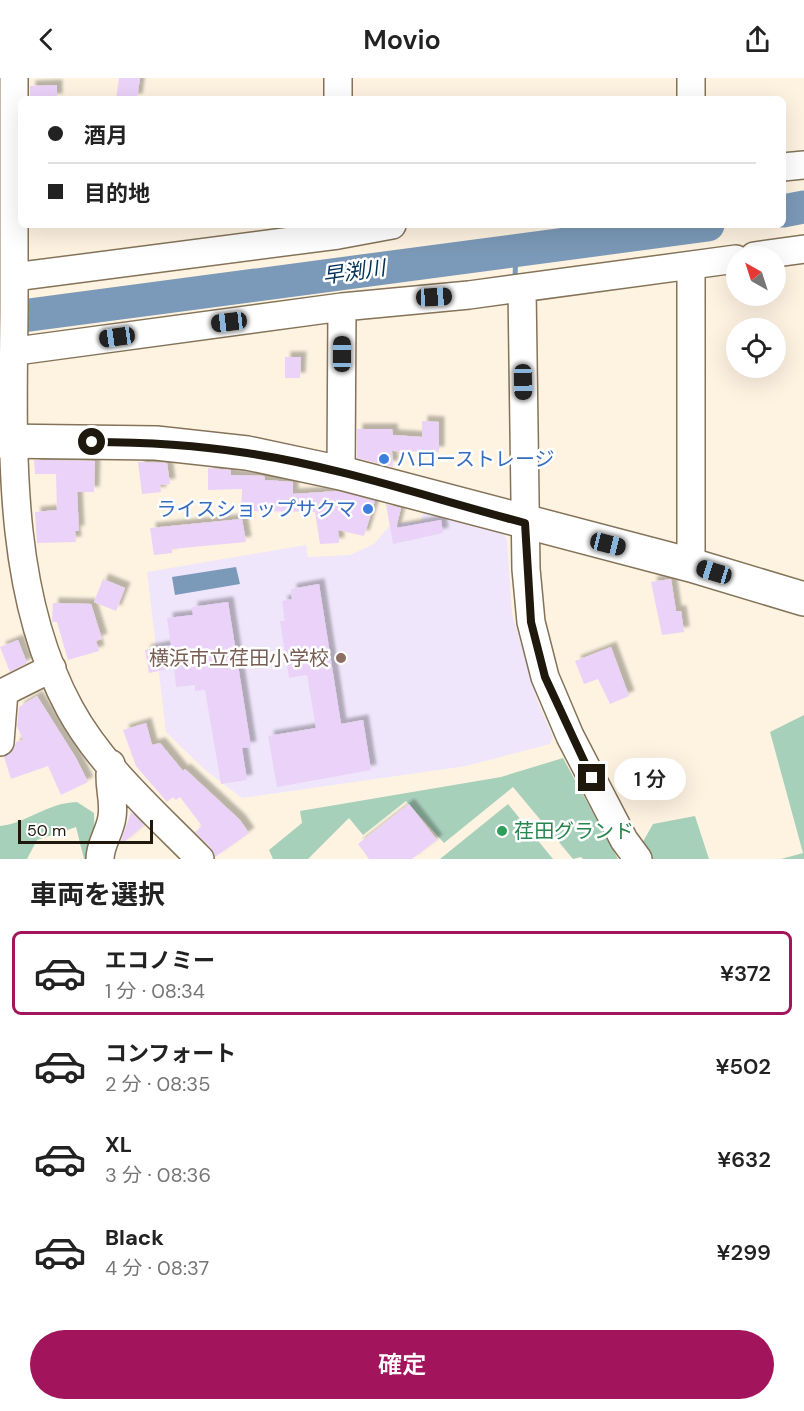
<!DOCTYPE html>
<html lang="ja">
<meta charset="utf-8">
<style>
:root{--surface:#fff;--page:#f2f2f2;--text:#222;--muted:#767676;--line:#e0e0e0;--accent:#a2145b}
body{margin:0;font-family:"DM Sans","Noto Sans JP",sans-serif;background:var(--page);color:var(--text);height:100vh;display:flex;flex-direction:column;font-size:22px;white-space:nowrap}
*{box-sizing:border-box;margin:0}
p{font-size:20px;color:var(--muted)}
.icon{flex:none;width:33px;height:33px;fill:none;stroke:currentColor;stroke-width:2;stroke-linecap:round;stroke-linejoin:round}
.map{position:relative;height:781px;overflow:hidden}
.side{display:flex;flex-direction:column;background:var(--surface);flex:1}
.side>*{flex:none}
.guide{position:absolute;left:18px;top:18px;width:768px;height:132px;border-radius:9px;box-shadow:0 6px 24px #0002;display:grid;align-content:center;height:132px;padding:0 30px;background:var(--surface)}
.needle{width:39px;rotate:321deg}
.buttons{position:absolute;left:726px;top:168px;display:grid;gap:12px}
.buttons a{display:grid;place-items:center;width:60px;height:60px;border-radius:50%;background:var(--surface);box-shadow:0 6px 24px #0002;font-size:30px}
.scale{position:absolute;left:18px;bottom:15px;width:135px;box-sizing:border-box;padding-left:6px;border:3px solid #1e180d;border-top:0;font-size:16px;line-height:21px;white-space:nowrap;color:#1e180d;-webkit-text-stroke:4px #fff;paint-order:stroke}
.end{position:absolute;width:27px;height:27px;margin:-14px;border:8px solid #1e180d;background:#fff;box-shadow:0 0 0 3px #fff}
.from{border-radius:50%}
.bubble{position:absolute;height:42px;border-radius:21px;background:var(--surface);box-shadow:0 6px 24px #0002;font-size:20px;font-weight:600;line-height:42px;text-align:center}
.car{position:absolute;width:18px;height:36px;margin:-18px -9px;border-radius:8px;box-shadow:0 0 4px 2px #0007;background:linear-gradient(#222 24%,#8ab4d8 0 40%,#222 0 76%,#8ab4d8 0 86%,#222 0)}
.guide b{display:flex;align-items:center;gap:21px;height:57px;font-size:22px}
.guide b+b{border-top:2px solid var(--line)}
.guide i{width:15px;height:15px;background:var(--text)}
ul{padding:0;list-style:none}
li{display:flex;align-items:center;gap:18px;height:84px;margin:0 12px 9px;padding:0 18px;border:3px solid transparent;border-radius:9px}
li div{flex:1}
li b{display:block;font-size:22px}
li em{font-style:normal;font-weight:600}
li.on{border-color:var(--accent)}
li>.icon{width:54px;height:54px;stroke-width:1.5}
h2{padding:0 30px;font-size:27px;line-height:72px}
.action{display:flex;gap:12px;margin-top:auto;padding:12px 30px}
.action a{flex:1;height:69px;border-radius:36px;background:var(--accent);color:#fff;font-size:24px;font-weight:600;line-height:69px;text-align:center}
header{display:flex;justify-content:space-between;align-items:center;height:78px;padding:0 30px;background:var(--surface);font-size:27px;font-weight:600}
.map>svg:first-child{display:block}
</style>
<header><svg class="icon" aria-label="back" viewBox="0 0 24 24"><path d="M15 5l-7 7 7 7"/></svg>Movio<svg class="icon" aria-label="share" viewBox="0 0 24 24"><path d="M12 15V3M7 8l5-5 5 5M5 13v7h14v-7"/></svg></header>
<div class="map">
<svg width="804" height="781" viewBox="0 0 804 781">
<defs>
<filter id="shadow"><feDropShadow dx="5.5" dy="-5.5" stdDeviation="1.5" flood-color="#0004"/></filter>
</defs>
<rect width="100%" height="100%" fill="#fef3e1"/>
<path fill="#efe6fb" d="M424 431 502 453 507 462 512 536 538 624 553 659 550 666 466 688 242 720 204 691 166 654 147 494 306 467 308 479 350 477 374 466 391 446 421 443Z"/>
<path fill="#a7d0bb" d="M804 637V781H781L803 775 770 654Z
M563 680 618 781H583L581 779 573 781 513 709 444 765 406 723 363 757 349 740 308 781H273L269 772 302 745 300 733 501 699Z
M77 724 94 735 95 781H84L76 749 37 762 27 781H0V748C28 745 46 725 77 724Z
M508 726 553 781H440Z
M695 738 709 781H633L653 746Z"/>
<path fill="#7b99b8" d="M236 489 240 506 175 517 172 499Z"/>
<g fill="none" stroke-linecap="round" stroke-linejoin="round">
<path stroke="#7b99b8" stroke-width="5" d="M515 200 516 172"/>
<path stroke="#7b99b8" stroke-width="33" d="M783 133 804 129
M0 241 708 147"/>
</g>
<path fill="#ead2f8" filter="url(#shadow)" d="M119 0H140L137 21H116Z
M57 7V21H30V8Z
M285 279H301L300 300H285Z
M422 343 439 344V374L392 373 393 389 357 380V351H392L393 357 422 359Z
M34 382 95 383 94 414H77L79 453H75L76 464 37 465 35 434 57 432 56 396H35Z
M138 384 167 385 170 406 160 407 161 414 142 416Z
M208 390 231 392V397L264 398 265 402 293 404V416L338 413 375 423 364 458 338 452 339 465 320 466 315 434 241 433 242 411 208 412Z
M386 426 401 430 396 450 441 442 443 455 393 466Z
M242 441 246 464 172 471V475L154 477 150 450Z
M103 501 125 510 116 533 94 524Z
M671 501 676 533H681L684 554 662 557 651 504Z
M319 506 341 646 363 642 371 692 277 709 268 658 316 650 307 597 289 600 280 543H285L282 523 292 521 291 511Z
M228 524 251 669 242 670 247 702 221 706 205 612 195 613V607L176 609 174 590 149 595 145 572 171 567 167 540 193 537 192 529Z
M53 525 91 526 102 561 96 563 99 573 68 582 57 544H52Z
M18 562 27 585 10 594 0 569Z
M611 569 629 618 610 626 598 601 584 606 575 583Z
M37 618 76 680 88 704 61 717 48 688 11 701 4 679 13 673 16 664 23 662 17 648 19 629Z
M146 645 152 667 160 665 183 693 185 691 240 742 249 755 215 779 211 770 195 754 202 748 180 719 176 722 173 719 167 724 136 688 123 652Z
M409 726 437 762 412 781H369L358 766Z
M131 734 144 747 123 765 121 763Z"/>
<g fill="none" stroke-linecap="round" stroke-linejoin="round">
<defs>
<path id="minor" d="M14 0C14 77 14 154 14 231 13 362 5 512 70 631 101 688 155 735 200 781
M338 0V21
M691 21V0
M783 89 804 87
M754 178 804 171
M691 188V487
M14 199 338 157 392 147
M522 210 526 491 531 544 545 599 570 658 624 762 638 781
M24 272 342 229 469 217 736 181
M341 395 342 229
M0 616 52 590
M0 664 4 614
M100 781C100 766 110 754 112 739 115 721 107 706 111 686"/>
<path id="major" d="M0 363 156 365 247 375 341 395 691 487 804 521"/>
</defs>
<use href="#minor" stroke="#847358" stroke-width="30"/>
<use href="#major" stroke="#847358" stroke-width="36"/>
<use href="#minor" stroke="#fff" stroke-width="27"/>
<use href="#major" stroke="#fff" stroke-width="33"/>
</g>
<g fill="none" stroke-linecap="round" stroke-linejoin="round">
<path stroke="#1e180d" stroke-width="8" d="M92 364C144 364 195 367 247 375 341 389 433 421 525 445L531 544 545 599 592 700"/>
</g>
<g fill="#3f7fe0" stroke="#fff" stroke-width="2">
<circle cx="384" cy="381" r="6"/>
<circle cx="368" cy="431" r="6"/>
</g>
<circle fill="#8d6e63" stroke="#fff" stroke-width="2" cx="341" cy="580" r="6"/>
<circle fill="#2e9e5b" stroke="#fff" stroke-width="2" cx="502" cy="753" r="6"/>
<g text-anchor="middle" stroke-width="5" stroke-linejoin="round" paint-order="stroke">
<g font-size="20" fill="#366cbe" stroke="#fff" text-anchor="start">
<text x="396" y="388">ハローストレージ</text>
<text x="356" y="438" text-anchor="end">ライスショップサクマ</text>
</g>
<g font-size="20" fill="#785e54" stroke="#fff" text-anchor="end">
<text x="329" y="587">横浜市立荏田小学校</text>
</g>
<g font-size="20" fill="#27864d" stroke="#fff" text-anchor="start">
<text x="514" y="760">荏田グランド</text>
</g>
<g font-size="21" font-style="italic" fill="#003058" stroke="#fff">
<text transform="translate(354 194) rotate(-8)" y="7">早渕川</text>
</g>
</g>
</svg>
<div class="buttons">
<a><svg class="needle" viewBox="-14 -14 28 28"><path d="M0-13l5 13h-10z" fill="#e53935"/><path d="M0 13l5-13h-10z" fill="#767676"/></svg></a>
<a><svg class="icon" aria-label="locate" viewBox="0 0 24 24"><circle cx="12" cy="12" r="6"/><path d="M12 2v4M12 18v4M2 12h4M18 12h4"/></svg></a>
</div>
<div class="scale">50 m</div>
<i class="end from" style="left:92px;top:364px"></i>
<i class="end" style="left:592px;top:700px"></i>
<div class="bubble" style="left:614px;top:680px;width:72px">1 分</div>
<i class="car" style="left:434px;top:219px;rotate:87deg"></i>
<i class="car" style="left:229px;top:244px;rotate:263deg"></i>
<i class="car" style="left:117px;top:259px;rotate:262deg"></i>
<i class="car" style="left:342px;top:276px;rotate:0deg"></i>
<i class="car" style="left:523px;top:304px;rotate:179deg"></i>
<i class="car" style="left:608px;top:466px;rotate:104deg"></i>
<i class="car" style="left:714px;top:494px;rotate:287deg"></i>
<div class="guide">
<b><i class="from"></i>酒月</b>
<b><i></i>目的地</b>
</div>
</div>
<section class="side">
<h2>車両を選択</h2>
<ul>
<li class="on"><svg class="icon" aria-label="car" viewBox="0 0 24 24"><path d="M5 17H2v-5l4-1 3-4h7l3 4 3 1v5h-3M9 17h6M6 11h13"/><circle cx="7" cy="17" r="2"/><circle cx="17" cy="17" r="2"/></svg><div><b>エコノミー</b><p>1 分 · 08:34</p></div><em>¥372</em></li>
<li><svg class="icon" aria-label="car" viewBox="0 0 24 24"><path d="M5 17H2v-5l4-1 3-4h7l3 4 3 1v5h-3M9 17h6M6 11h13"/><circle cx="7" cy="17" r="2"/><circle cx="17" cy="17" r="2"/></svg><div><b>コンフォート</b><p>2 分 · 08:35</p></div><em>¥502</em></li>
<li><svg class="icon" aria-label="car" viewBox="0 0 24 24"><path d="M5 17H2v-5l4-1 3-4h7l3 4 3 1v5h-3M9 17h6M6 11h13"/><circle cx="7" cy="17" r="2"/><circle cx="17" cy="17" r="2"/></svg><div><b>XL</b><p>3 分 · 08:36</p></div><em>¥632</em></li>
<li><svg class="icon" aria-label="car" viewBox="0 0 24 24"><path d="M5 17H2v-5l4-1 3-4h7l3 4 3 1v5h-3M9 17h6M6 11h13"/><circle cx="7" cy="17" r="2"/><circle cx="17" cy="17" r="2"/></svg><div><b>Black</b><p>4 分 · 08:37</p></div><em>¥299</em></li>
</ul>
<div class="action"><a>確定</a></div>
</section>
